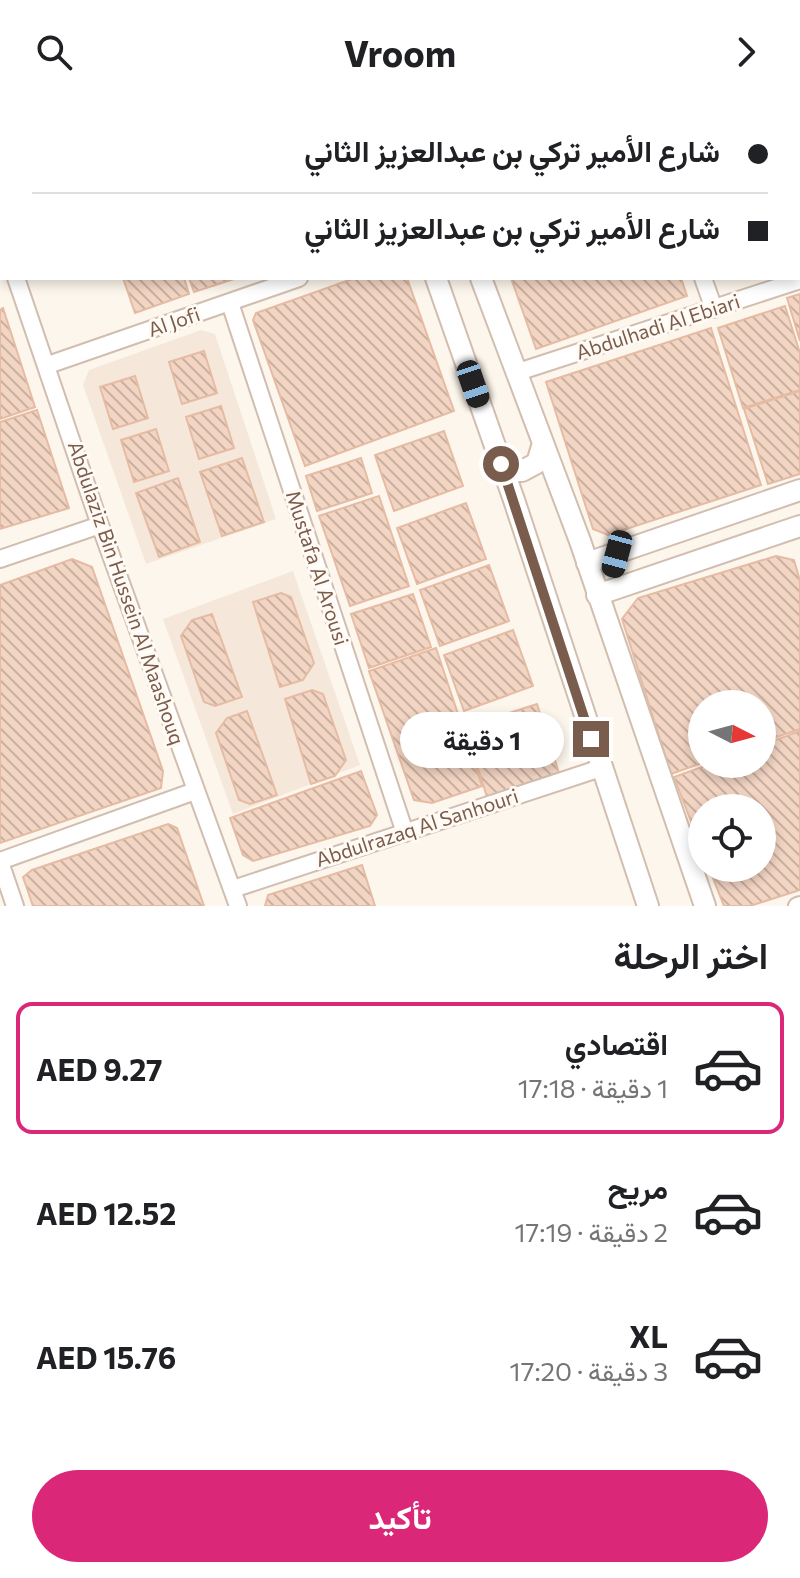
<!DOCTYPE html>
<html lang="ar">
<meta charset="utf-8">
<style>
:root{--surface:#fff;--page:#f2f2f2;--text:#202124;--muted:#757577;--line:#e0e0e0;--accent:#db2777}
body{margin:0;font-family:Commissioner,Vazirmatn,sans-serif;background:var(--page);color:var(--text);direction:rtl;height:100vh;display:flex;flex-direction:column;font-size:30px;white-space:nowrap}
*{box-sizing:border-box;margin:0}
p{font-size:26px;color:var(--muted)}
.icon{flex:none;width:44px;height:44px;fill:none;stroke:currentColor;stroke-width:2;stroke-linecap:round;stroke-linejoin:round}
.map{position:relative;height:802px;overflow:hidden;direction:ltr}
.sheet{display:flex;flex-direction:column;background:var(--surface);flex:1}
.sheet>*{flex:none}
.banner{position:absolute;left:0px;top:0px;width:800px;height:176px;box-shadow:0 4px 12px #0003;direction:rtl;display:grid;align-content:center;height:176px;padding:0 32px;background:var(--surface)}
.needle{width:52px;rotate:96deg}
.controls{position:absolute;left:688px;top:586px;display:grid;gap:16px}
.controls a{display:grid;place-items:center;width:88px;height:88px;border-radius:50%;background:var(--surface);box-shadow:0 4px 12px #0003;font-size:40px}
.end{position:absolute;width:36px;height:36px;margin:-18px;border:10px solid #7a5c4d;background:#fff;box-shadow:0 0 0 4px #fff}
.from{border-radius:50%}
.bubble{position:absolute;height:56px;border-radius:28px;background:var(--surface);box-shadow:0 4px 12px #0003;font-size:26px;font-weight:700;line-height:56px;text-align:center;direction:rtl}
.car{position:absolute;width:24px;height:48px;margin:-24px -12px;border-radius:10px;box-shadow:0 0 6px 2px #0007;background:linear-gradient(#222 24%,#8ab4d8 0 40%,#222 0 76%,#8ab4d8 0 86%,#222 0)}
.banner b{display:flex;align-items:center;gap:28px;height:76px;font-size:30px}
.banner b+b{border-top:2px solid var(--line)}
.banner i{width:20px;height:20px;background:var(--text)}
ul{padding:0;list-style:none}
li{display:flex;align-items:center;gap:24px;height:132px;margin:0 16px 12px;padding:0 16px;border:4px solid transparent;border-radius:16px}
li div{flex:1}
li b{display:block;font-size:30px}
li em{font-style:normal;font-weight:700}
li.on{border-color:var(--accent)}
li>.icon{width:72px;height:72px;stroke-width:1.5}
h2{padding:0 32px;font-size:36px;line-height:96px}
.button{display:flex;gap:16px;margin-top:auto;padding:16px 32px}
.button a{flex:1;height:92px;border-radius:48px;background:var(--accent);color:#fff;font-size:32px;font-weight:700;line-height:92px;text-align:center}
header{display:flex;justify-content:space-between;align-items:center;height:104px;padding:0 32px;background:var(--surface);font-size:36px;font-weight:700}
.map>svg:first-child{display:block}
</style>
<header><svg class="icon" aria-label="forward" viewBox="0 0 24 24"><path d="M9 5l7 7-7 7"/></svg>Vroom<svg class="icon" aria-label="search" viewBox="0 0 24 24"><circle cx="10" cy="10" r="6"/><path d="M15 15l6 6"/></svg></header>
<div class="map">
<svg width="800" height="802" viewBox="0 0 800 802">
<defs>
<pattern id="building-back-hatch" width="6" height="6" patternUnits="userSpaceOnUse" patternTransform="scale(2)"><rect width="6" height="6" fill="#f3d5c3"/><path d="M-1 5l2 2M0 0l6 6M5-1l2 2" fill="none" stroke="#cab0a1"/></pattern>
</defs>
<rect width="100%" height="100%" fill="#fdf6ec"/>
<path fill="#f5e8da" d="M201 226 215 230 276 415 146 460 83 281 89 266Z
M293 467 360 661 233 710 163 515Z"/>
<path fill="url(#building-back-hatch)" stroke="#e6bba3" stroke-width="2" d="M450 0H619L620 2H450Z
M123 174H184L189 190 135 209Z
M189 174H237L194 188Z
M355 174H407L454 307 305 362 253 216 256 209Z
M511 174H681L687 192 536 245Z
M800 190V237L787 194Z
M785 202 800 249V286L743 304 718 224Z
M3 204 35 303 0 315V206Z
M711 224 761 381 608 431 593 425 546 278Z
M204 247 217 289 182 300 169 258Z
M135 272 148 314 113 325 100 283Z
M800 287V370L768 380 744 305Z
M221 302 234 344 199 355 186 313Z
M37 306 69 404 0 425V318Z
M156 325 169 367 134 378 121 336Z
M444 327 463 382 394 407 375 351Z
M242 354 264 418 222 432 200 368Z
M361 354 372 389 317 407 306 372Z
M178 374 200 438 159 453 136 389Z
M379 392 409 482 350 502 319 412Z
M466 399 486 455 417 480 397 424Z
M776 452 794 456 800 477V625L762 638V600H702V659L671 670 622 515 638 494Z
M72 455 92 463 163 667 161 684 0 739V481Z
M489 461 509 517 440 542 420 486Z
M281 489 291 493 314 559 303 576 280 583 253 498Z
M413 490 431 543 369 564 351 510Z
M212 510 242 593 215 602 204 598 181 532 192 516Z
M513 526 533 582 464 607 444 551Z
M436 544 482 682 432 699 414 696 369 567Z
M312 586 323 590 346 656 335 672 311 680 285 595Z
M537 600 559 669 487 693 465 623Z
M247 607 277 691 250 700 239 696 216 629 227 614Z
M800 627V786L750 802H724L709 764H762V704H702V746L674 673 710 660H762V641Z
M361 667 377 711 370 722 253 757 243 751 230 714Z
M168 720 177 724 204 802H33L23 773 32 766Z
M362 761 375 802H265L268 791Z"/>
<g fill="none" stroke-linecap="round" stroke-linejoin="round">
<defs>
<path id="minor" d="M642 0 643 2
M0 129 2 134
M16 174 100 421 238 802
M703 174 714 205
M230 199 405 729
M48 261 299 174
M515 269 800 176
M0 455 100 421
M0 757 195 687
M0 758 15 802
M233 785 601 664
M797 802 800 801"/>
<path id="tertiary" d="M377 0 378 2
M419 0 420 2
M0 2 6 0
M127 2 133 0
M0 46H2
M436 174 514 396 648 802
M481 174 580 437 705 802
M501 360 514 367H522L537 359 543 339
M587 459 800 386
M597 491 800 422"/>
</defs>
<use href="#minor" stroke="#d1beb0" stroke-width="20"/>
<use href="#tertiary" stroke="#d1beb0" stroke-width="24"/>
<use href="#minor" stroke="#fff" stroke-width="16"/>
<use href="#tertiary" stroke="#fff" stroke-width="20"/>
</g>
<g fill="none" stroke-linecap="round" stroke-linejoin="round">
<path stroke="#7a5c4d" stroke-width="10" d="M501 360 591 635"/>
</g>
<g text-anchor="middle" stroke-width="6" stroke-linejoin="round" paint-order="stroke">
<g font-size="20" fill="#7a5c4d" stroke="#fffaf3">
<text transform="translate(174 218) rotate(-19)" y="7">Al Jofi</text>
<text transform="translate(658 223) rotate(-18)" y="7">Abdulhadi Al Ebiari</text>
<text transform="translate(317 464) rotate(72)" y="7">Mustafa Al Arousi</text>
<text transform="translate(126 489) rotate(71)" y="7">Abdulaziz Bin Hussein Al Maashouq</text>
<text transform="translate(417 724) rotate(-18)" y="7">Abdulrazaq Al Sanhouri</text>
</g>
</g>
</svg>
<div class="controls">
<a><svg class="needle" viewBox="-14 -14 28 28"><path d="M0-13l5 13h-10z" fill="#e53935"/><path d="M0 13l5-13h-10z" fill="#757577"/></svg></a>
<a><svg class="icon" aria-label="locate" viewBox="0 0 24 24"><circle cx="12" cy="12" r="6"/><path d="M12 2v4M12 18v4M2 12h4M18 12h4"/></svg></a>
</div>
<i class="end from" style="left:501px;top:360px"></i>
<i class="end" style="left:591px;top:635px"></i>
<div class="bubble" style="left:400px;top:608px;width:164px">1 دقيقة</div>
<i class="car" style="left:473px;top:280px;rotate:161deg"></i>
<i class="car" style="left:617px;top:450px;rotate:195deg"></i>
<div class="banner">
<b><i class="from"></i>شارع الأمير تركي بن عبدالعزيز الثاني</b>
<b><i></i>شارع الأمير تركي بن عبدالعزيز الثاني</b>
</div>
</div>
<section class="sheet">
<h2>اختر الرحلة</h2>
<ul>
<li class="on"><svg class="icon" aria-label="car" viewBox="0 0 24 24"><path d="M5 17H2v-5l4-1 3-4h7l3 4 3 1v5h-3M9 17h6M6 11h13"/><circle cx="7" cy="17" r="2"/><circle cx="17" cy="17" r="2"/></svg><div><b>اقتصادي</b><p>1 دقيقة · 17:18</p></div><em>AED 9.27</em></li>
<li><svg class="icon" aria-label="car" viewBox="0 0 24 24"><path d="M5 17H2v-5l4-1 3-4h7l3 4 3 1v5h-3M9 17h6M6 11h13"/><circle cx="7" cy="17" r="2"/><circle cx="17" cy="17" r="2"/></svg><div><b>مريح</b><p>2 دقيقة · 17:19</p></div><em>AED 12.52</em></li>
<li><svg class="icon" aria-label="car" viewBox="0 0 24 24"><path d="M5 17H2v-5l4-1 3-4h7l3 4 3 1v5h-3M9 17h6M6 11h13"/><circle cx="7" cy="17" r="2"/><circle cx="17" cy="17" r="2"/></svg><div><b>XL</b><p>3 دقيقة · 17:20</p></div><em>AED 15.76</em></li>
</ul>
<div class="button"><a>تأكيد</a></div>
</section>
